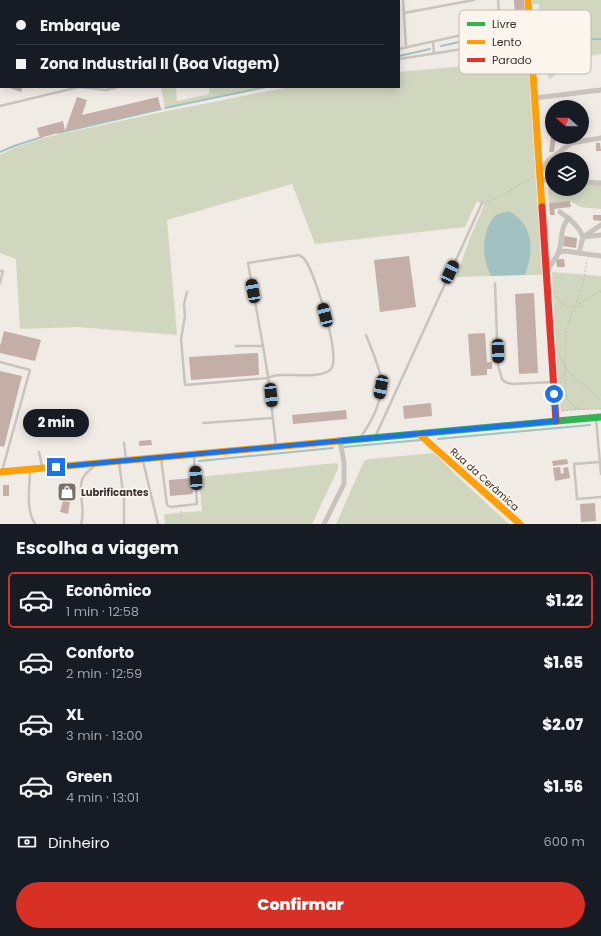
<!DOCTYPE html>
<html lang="pt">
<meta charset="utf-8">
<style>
:root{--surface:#171b24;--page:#20242c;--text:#f1f3f6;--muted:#9ea1a6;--line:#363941;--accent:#d93025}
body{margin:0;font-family:Poppins,sans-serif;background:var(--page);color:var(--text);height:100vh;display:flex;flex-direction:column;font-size:15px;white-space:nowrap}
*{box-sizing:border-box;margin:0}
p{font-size:13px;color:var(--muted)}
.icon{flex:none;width:22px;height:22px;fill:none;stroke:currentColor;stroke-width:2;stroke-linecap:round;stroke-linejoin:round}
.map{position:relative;height:524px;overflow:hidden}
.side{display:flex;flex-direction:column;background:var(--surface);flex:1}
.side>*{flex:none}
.top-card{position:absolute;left:0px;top:0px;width:400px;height:88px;box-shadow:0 2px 10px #0003;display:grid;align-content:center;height:88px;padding:0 16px;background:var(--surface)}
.needle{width:26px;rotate:290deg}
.buttons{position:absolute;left:545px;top:100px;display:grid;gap:8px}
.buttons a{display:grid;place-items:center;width:44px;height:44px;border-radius:50%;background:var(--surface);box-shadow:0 2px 10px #0003;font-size:20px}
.end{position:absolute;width:18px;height:18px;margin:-9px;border:5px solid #1a73e8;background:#fff;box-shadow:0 0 0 2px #fff}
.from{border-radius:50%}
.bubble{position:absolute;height:28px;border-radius:14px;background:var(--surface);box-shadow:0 2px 10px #0003;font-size:13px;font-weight:800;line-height:28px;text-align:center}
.car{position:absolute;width:12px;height:24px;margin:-12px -6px;border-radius:5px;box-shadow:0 0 3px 1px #0007;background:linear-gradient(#222 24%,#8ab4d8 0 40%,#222 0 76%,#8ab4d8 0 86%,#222 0)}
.top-card b{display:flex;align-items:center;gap:14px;height:38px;font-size:15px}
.top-card b+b{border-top:1px solid var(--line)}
.top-card i{width:10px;height:10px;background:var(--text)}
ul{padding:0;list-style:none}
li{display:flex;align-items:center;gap:12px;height:56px;margin:0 8px 6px;padding:0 8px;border:2px solid transparent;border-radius:6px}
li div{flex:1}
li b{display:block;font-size:15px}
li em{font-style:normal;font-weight:800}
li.active{border-color:var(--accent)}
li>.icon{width:36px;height:36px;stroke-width:1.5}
h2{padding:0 16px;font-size:18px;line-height:48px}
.pay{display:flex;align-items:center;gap:10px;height:44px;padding:0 16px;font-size:15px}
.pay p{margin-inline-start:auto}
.action{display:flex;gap:8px;margin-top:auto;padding:8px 16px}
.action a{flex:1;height:46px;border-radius:24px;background:var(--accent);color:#fff;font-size:16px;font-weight:800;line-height:46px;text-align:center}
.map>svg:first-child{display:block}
</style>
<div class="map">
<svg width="601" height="524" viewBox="0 0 601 524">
<rect width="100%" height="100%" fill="#f0ebe5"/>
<path fill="#d1d6bf" d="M10 0H181L10 1Z
M532 0H601V54L584 57 549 79 543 59 539 4H533Z
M528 60 542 275H525L528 267 487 230C484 247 483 261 491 276L456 277 470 238 484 205 477 201 465 227 315 244 292 184 167 220 177 335 78 327 20 329 16 259 0 253V155L14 148 47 137 162 112 268 91 292 87H399V72Z
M161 87H176L177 101 209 94V87H267L165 108Z
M548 180H552V189H582V182L601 183V209L580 207 570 201 549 203Z
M552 272 601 276V409L561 411 557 368Z
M434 453 459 478 509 524H336L364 461 369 459Z
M336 463 338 464V469L312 524H165L164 514 202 511 199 477Z"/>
<path fill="#a1c2c1" d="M510 212C534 225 534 252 525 275L491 276C482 260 481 234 493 218 497 213 504 212 510 212Z"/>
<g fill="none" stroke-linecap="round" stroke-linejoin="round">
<path stroke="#a1c2c1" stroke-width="2" d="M67 0 74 1
M161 1V0
M538 23 551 22 563 25 570 35 584 39H601
M441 46 522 28
M399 56 430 49
M165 108 266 87
M58 133 161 109
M0 152 14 146 42 137
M438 439 590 425
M344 447 421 440
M199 461 333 448"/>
</g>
<path fill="#c3afa7" d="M514 0H524L525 16 515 17Z
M7 87H23L21 92Z
M77 97 87 100 82 115 158 97 161 109 65 131Z
M582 118H587V131L582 132Z
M63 121 65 131 40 138 37 128Z
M551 137H556L554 152H549Z
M596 143H600L601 151H596Z
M570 201 571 207 554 209 555 215H550L549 203Z
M593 215H601V221L593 220Z
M564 236 577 238 576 248 563 246Z
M409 256 416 307 380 312 374 260Z
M556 259H564L565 267H557Z
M534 293 538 373 519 374 515 294Z
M4 331 41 340 35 361 0 353V346Z
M485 333 487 362H492V369H487V375L471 376 468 334Z
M258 353 259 375 191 380 189 357Z
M0 371 22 376 4 447 0 446Z
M431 403 432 416 404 419 403 406Z
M346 410 347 419 293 424 292 415Z
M151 440 152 445 139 446V441Z
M567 459 568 464 553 466 552 461Z
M560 467 561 474 564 473 563 468 568 467 570 478 555 481 553 468Z
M192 478 193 494 170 496 169 480Z
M3 485H9V496H3Z
M63 485 72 493 66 499 58 490Z
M63 500 70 502 68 514 60 512Z
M595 503 596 521 581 522 580 504Z"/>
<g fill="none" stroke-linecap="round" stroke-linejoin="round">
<path stroke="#c2bbb6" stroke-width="1" stroke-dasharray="2 2" stroke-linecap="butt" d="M486 202 496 199 534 176
M601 291 580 303 572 312 566 331 565 367 566 396 571 404 579 409H601
M554 292C560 302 562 307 575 307L583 284 587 260
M559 354C563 363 567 371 575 378 584 386 594 391 601 401
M560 383 564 373
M562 411 579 409
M181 511 182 524"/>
<path stroke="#c9c3be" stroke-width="2.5" d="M197 0V1
M319 0V1
M342 0V1
M375 0 376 1
M403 0 406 47
M498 0 500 26
M404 13 474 0
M433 42 434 54
M399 49 529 20
M399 59 519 40
M80 87 106 90 118 87
M0 106 79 87
M0 271H3L0 283
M495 283 498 365 502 379 505 382 512 384 553 382
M187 292 184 304 185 316 181 339 185 385 268 378C272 376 276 375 280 375 292 374 322 379 331 369 341 356 316 278 307 263 305 259 303 257 299 255L248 263C255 303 263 343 269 383L276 446
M236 346H263
M0 362 30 370 2 471
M596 419 601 474
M203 423 273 418
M376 435 482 203
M360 438C373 420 385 396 380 374 377 361 371 348 366 335
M124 443 126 459
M39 452 42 466
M161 458 167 505 171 507 197 504 194 456
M143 461 158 524
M119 462 124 500V524
M600 462 574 464 577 499 601 497
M30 470C30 488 25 508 35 524
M81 524C86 510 78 494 82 480 84 474 90 470 94 466"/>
<path stroke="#c9c3be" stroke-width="5" d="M4 1V0
M0 14 1 11
M535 98 601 90
M540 172 548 161 571 143 601 138
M540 180H552
M582 182 601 183
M560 212C569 218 579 226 583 237L601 235
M601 225 583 237 579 253 601 256
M558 253 564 251 579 253
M547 270C550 265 555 260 558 254 563 242 559 228 569 218
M324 524 344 484V462L340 441"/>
<path stroke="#30b455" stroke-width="7" d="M339 441 601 417"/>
<path stroke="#ff9f0a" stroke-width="7" d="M528 0 542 207
M419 434 520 524
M0 472 339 441"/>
<path stroke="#e5322d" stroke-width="7" d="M542 207 556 421"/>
</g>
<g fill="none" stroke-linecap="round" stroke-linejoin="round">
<path stroke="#1a73e8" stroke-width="5" d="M56 467 556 421 554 394"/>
</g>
<defs>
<symbol id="shop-square" viewBox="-11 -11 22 22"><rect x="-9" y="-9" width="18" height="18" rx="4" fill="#7a716c" stroke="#fbf5ee"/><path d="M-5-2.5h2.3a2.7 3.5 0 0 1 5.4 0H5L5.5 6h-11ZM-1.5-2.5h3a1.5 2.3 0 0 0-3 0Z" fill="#fff"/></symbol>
</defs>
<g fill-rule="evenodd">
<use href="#shop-square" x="56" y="481" width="22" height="22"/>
</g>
<g text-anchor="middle" stroke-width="3.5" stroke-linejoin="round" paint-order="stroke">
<g font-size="10" fill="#3b302b" stroke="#fbf5ee">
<text transform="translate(485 479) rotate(42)" y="4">Rua da Cerâmica</text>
</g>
<g font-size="10" font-weight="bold" fill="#3b302b" stroke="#fbf5ee" text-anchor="start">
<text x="81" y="496">Lubrificantes</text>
</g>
</g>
<rect x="459" y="10" width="132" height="64" rx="6" fill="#fbf5ee" stroke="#c1bab4" stroke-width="1"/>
<rect x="467" y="22" width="18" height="4" fill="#30b455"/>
<rect x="467" y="40" width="18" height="4" fill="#ff9f0a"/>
<rect x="467" y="58" width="18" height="4" fill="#e5322d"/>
<g font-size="11" fill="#3b302b">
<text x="492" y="28">Livre</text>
<text x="492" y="46">Lento</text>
<text x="492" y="64">Parado</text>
</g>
</svg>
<div class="buttons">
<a><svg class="needle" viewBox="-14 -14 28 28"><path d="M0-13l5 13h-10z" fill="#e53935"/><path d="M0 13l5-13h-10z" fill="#9ea1a6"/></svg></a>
<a><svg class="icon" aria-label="layers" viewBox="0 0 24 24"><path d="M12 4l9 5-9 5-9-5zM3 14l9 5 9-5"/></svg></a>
</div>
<i class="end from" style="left:554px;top:394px"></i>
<i class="end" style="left:56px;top:467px"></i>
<div class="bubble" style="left:23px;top:409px;width:66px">2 min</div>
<i class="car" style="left:450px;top:272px;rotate:25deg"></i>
<i class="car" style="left:253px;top:291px;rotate:350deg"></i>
<i class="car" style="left:325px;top:315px;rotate:346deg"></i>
<i class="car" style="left:498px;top:351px;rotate:178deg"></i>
<i class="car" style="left:381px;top:387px;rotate:191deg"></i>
<i class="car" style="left:271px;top:395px;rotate:174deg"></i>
<i class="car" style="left:196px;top:478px;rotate:356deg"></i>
<div class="top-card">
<b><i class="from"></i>Embarque</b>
<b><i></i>Zona Industrial II (Boa Viagem)</b>
</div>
</div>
<section class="side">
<h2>Escolha a viagem</h2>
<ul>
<li class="active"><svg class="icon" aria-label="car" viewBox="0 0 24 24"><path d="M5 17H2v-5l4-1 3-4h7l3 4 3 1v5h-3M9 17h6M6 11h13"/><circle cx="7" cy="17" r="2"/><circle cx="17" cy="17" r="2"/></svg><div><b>Econômico</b><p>1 min · 12:58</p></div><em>$1.22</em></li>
<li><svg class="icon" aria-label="car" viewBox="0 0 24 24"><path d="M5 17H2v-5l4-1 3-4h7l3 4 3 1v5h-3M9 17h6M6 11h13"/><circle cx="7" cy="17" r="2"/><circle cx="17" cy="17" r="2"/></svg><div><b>Conforto</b><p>2 min · 12:59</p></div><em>$1.65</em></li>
<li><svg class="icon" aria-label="car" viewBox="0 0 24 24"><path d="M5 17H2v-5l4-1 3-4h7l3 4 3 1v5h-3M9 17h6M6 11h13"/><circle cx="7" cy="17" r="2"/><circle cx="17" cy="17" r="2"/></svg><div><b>XL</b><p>3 min · 13:00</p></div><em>$2.07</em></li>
<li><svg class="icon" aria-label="car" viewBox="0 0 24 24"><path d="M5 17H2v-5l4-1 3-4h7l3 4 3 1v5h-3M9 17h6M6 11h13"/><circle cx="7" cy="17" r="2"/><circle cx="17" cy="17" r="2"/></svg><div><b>Green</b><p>4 min · 13:01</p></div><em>$1.56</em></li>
</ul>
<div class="pay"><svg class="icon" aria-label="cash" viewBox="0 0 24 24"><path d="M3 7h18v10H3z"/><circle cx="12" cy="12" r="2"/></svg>Dinheiro<p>600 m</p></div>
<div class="action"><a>Confirmar</a></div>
</section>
